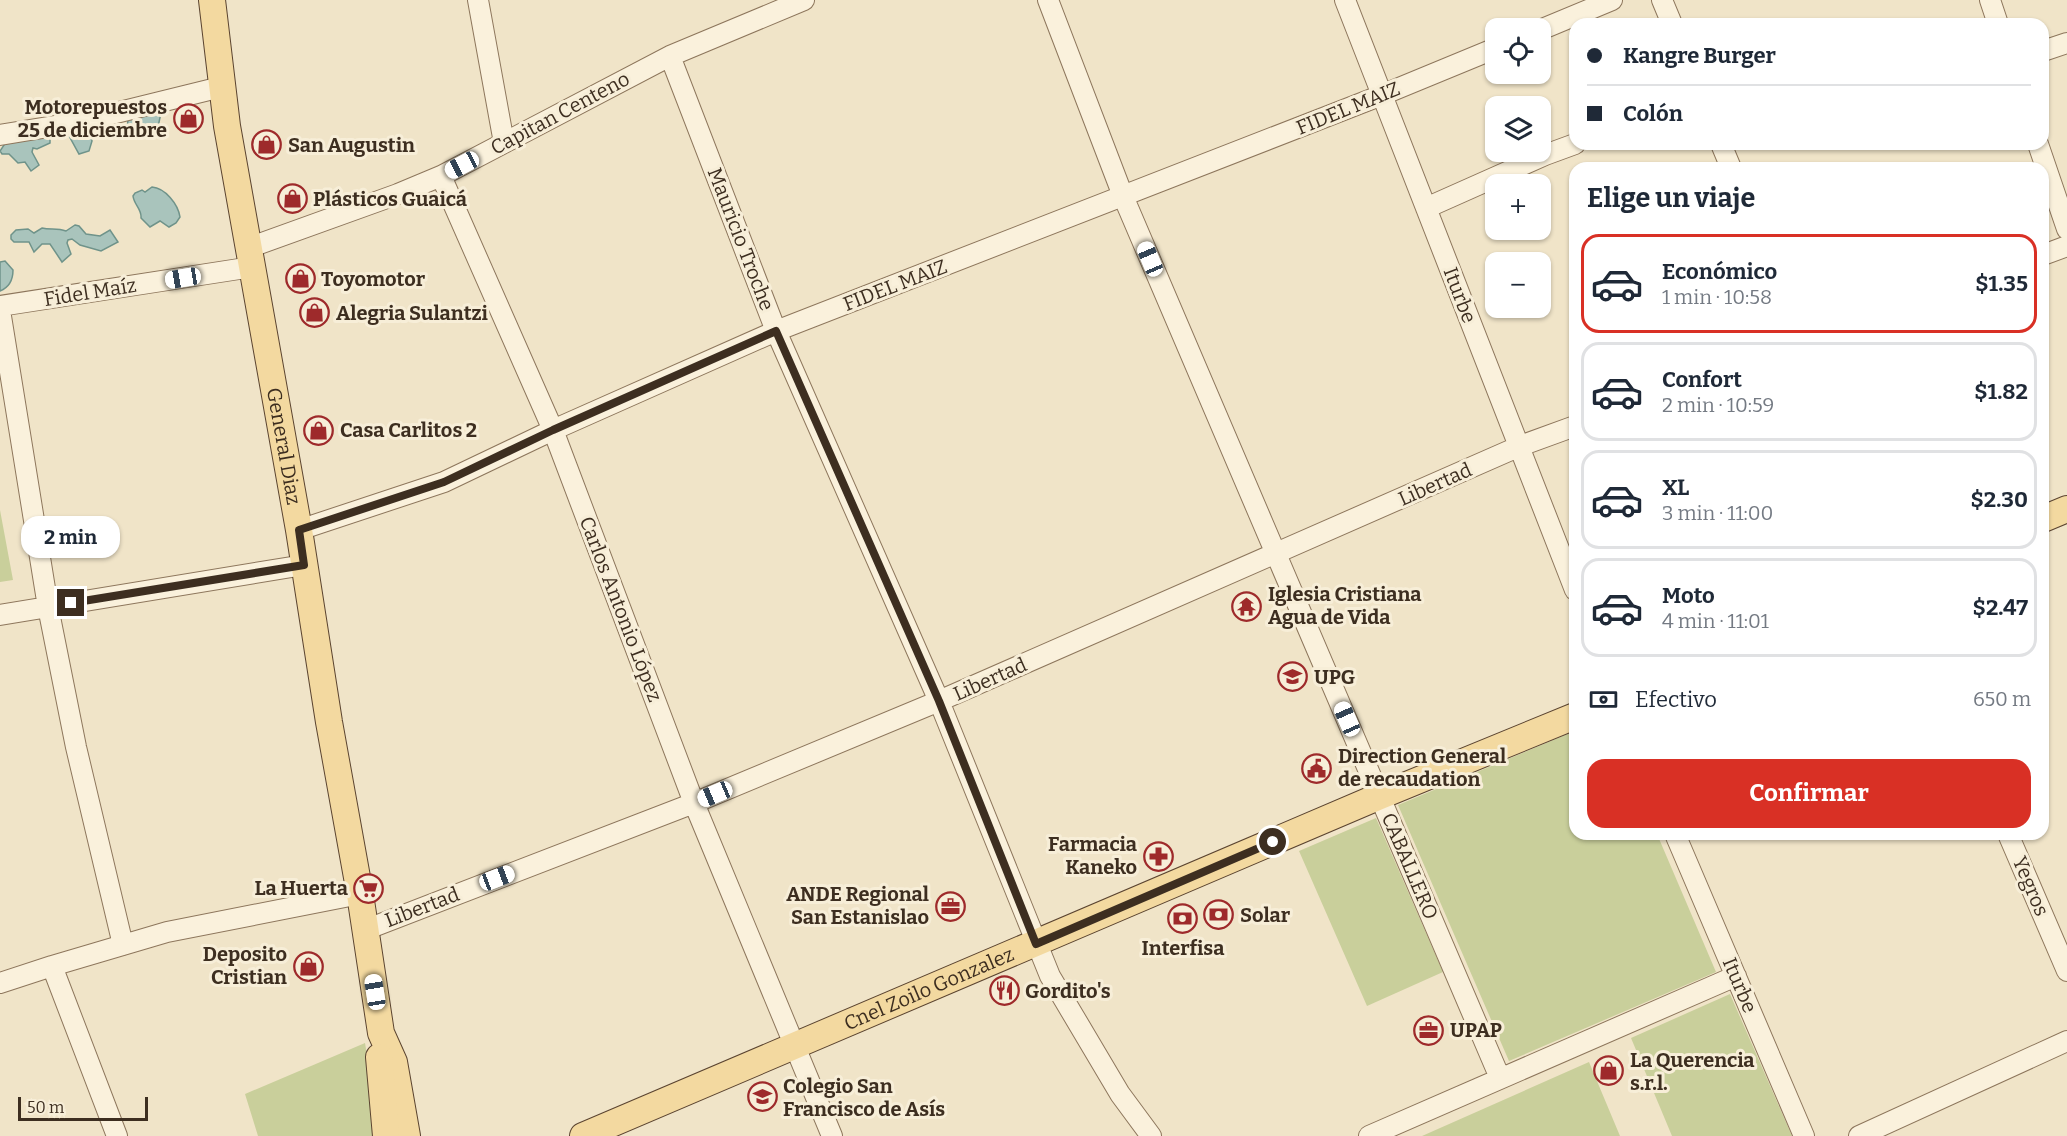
<!DOCTYPE html>
<html lang="es">
<meta charset="utf-8">
<style>
:root{--surface:#fff;--page:#f2f2f3;--text:#1f2937;--muted:#747a83;--line:#e0e1e3;--accent:#d93025}
body{margin:0;font-family:Bitter,serif;background:var(--page);color:var(--text);height:100vh;display:flex;flex-direction:column;font-size:22px;white-space:nowrap}
*{box-sizing:border-box;margin:0}
p{font-size:20px;color:var(--muted)}
.icon{flex:none;width:33px;height:33px;fill:none;stroke:currentColor;stroke-width:2;stroke-linecap:round;stroke-linejoin:round}
.map{position:relative;flex:1;overflow:hidden}
.sheet{position:absolute;left:1569px;top:162px;width:480px;height:678px;display:flex;flex-direction:column;background:var(--surface);border-radius:18px;box-shadow:0 2px 4px #0004}
.sheet>*{flex:none}
.hud{position:absolute;left:1569px;top:18px;width:480px;height:132px;border-radius:18px;box-shadow:0 2px 4px #0004;display:grid;align-content:center;height:132px;padding:0 18px;background:var(--surface)}
.fabs{position:absolute;left:1485px;top:18px;display:grid;gap:12px}
.fabs a{display:grid;place-items:center;width:66px;height:66px;border-radius:12px;background:var(--surface);box-shadow:0 2px 4px #0004;font-size:30px}
.scale{position:absolute;left:18px;bottom:15px;width:130px;box-sizing:border-box;padding-left:6px;border:3px solid #3d2e20;border-top:0;font-size:16px;line-height:21px;white-space:nowrap;color:#3d2e20;-webkit-text-stroke:4px #f7eed8;paint-order:stroke}
.end{position:absolute;width:27px;height:27px;margin:-14px;border:8px solid #3d2e20;background:#fff;box-shadow:0 0 0 3px #fff}
.from{border-radius:50%}
.bubble{position:absolute;height:42px;border-radius:18px;background:var(--surface);box-shadow:0 2px 4px #0004;font-size:20px;font-weight:700;line-height:42px;text-align:center}
.car{position:absolute;width:18px;height:36px;margin:-18px -9px;border-radius:8px;box-shadow:0 0 4px 2px #0007;background:linear-gradient(#fff 24%,#345 0 40%,#fff 0 76%,#345 0 86%,#fff 0)}
.hud b{display:flex;align-items:center;gap:21px;height:57px;font-size:22px}
.hud b+b{border-top:2px solid var(--line)}
.hud i{width:15px;height:15px;background:var(--text)}
ul{padding:0;list-style:none}
li{display:flex;align-items:center;gap:18px;height:99px;margin:0 12px 9px;padding:0 6px;border:3px solid var(--line);border-radius:18px}
li div{flex:1}
li b{display:block;font-size:22px}
li em{font-style:normal;font-weight:700}
li.selected{border-color:var(--accent)}
li>.icon{width:54px;height:54px;stroke-width:1.5}
h2{padding:0 18px;font-size:27px;line-height:72px}
.pay{display:flex;align-items:center;gap:15px;height:66px;padding:0 18px;font-size:22px}
.pay p{margin-inline-start:auto}
.button{display:flex;gap:12px;margin-top:auto;padding:12px 18px}
.button a{flex:1;height:69px;border-radius:18px;background:var(--accent);color:#fff;font-size:24px;font-weight:700;line-height:69px;text-align:center}
.map>svg:first-child{display:block}
</style>
<div class="map">
<svg width="2067" height="1136" viewBox="0 0 2067 1136">
<rect width="100%" height="100%" fill="#f0e4c8"/>
<path fill="#c9cf9b" d="M0 510 13 580 0 582Z
M1575 731V834H1657L1716 972 1509 1061 1398 805Z
M1376 818 1443 972 1367 1006 1299 851Z
M1730 994 1792 1136H1672L1631 1038Z
M365 1043 380 1134 376 1136H258L245 1094Z
M1589 1062 1620 1136H1422Z"/>
<path fill="#a9c4bc" stroke="#6f938a" stroke-width="1.5" d="M162 108 158 127 150 134 142 133 136 136 127 130 128 119Z
M74 125 89 129 92 141 89 151 79 154 68 134Z
M41 128 50 140V143L37 149 33 148 32 152 39 165 31 171 25 162 18 163 9 154H2L0 151 6 142Z
M152 187C165 188 178 204 180 217L176 223 169 227 160 221 150 227 141 218C142 209 134 205 133 196L135 193 142 190 145 192Z
M75 225 79 226 86 234 100 236 110 230 118 242 101 251 80 245 72 239 68 240 67 243 71 254 62 262 50 244H42L34 252 29 242H14L11 239V235L16 230 28 229 34 233 42 228C50 230 57 228 66 231Z
M5 261 13 270C13 280 10 287 0 291V262Z"/>
<g fill="none" stroke-linecap="round" stroke-linejoin="round">
<defs>
<path id="minor" d="M478 0 504 143
M1048 0 1123 196 1500 1078
M1345 0 1575 590
M1662 0 1672 24
M1990 0 1998 24
M1540 30 1612 0
M2043 51 2067 43
M670 56 776 331 939 701 1050 976 1120 1094 1151 1136
M0 135 79 122 221 87
M1721 144 1731 168
M2038 144 2067 229
M441 176 553 430 694 803 832 1136
M1426 208 1545 155 1575 144
M248 248 398 194 441 176 670 56 804 0
M2043 255 2067 246
M0 306 252 267
M0 310 48 607 76 747 123 945
M299 530 444 482 553 430 776 331 1382 95 1496 48
M0 615 304 565
M1675 834 1804 1136
M2008 834 2067 971
M365 930 694 803 939 701 1520 446 1575 426
M52 966 117 1136
M0 983 52 966 167 932 360 894
M1369 1136 1736 976
M1859 1136 2067 1041"/>
<g id="major">
<path id="s1" d="M212 0 227 126 299 530 329 722 360 894 381 1033 394 1062 407 1136"/>
<path d="M2043 519 2067 509"/>
<path d="M379 1057 386 1136"/>
<path id="s2" d="M583 1136 1380 796 1575 716"/>
</g>
</defs>
<use href="#minor" stroke="#8d765c" stroke-width="22"/>
<use href="#major" stroke="#5b4430" stroke-width="28"/>
<use href="#minor" stroke="#faf1dc" stroke-width="20"/>
<use href="#major" stroke="#f3d9a0" stroke-width="26"/>
</g>
<g fill="none" stroke-linecap="round" stroke-linejoin="round">
<path stroke="#3d2e20" stroke-width="8" d="M71 603 304 565 299 530 444 482 553 430 776 331 939 701 1036 944 1273 842"/>
</g>
<defs>
<symbol id="shop-ring" viewBox="-11 -11 22 22"><circle r="9.5" fill="#f7eed8" stroke="#9e2a2b" stroke-width="1.5"/><path d="M-5-2.5h2.3a2.7 3.5 0 0 1 5.4 0H5L5.5 6h-11ZM-1.5-2.5h3a1.5 2.3 0 0 0-3 0Z" fill="#9e2a2b"/></symbol>
<symbol id="temple-ring" viewBox="-11 -11 22 22"><circle r="9.5" fill="#f7eed8" stroke="#9e2a2b" stroke-width="1.5"/><path d="M0-6L5-2H3V0L6.5 2.5H4V6H1.5V3h-3V6H-4V2.5H-6.5L-3 0V-2H-5Z" fill="#9e2a2b"/></symbol>
<symbol id="university-ring" viewBox="-11 -11 22 22"><circle r="9.5" fill="#f7eed8" stroke="#9e2a2b" stroke-width="1.5"/><path d="M0-5L7-2L0 1L-7-2ZM-4 1L0 2.5L4 1V4Q0 6-4 4Z" fill="#9e2a2b"/></symbol>
<symbol id="civic-ring" viewBox="-11 -11 22 22"><circle r="9.5" fill="#f7eed8" stroke="#9e2a2b" stroke-width="1.5"/><path d="M-.6-6.5H3V-4.5H.6V-3L4-1V1h2V6H-6V1h2V-1L-.6-3ZM-1.2 2.5V6h2.4V2.5Z" fill="#9e2a2b"/></symbol>
<symbol id="pharmacy-ring" viewBox="-11 -11 22 22"><circle r="9.5" fill="#f7eed8" stroke="#9e2a2b" stroke-width="1.5"/><path d="M-2-6h4v4h4v4h-4v4h-4v-4h-4v-4h4Z" fill="#9e2a2b"/></symbol>
<symbol id="supermarket-ring" viewBox="-11 -11 22 22"><circle r="9.5" fill="#f7eed8" stroke="#9e2a2b" stroke-width="1.5"/><path d="M-6-5.5h2.5l.6 2H6L4.5 2H-2.5L-4.4-4H-6ZM-1.5 3.2a1.3 1.3 0 1 0 .1 0ZM3 3.2a1.3 1.3 0 1 0 .1 0Z" fill="#9e2a2b"/></symbol>
<symbol id="office-ring" viewBox="-11 -11 22 22"><circle r="9.5" fill="#f7eed8" stroke="#9e2a2b" stroke-width="1.5"/><path d="M-6-3h4V-5.5h4V-3h4V5H-6ZM-1-4.5V-3h2v-1.5ZM-6 0V1H6V0Z" fill="#9e2a2b"/></symbol>
<symbol id="bank-ring" viewBox="-11 -11 22 22"><circle r="9.5" fill="#f7eed8" stroke="#9e2a2b" stroke-width="1.5"/><path d="M-6-4H6V4H-6ZM0-2.3a2.3 2.3 0 1 0 0 4.6a2.3 2.3 0 1 0 0-4.6Z" fill="#9e2a2b"/></symbol>
<symbol id="restaurant-ring" viewBox="-11 -11 22 22"><circle r="9.5" fill="#f7eed8" stroke="#9e2a2b" stroke-width="1.5"/><path d="M-5-6h1v4h1v-4h1v4h1v-4h1v5L-1.5 .5V6h-2V.5L-5-1ZM5-6V6H3V1.5H1.5Q1.5-4 5-6Z" fill="#9e2a2b"/></symbol>
</defs>
<g fill-rule="evenodd">
<use href="#shop-ring" x="172" y="102" width="33" height="33"/>
<use href="#shop-ring" x="250" y="128" width="33" height="33"/>
<use href="#shop-ring" x="276" y="182" width="33" height="33"/>
<use href="#shop-ring" x="284" y="262" width="33" height="33"/>
<use href="#shop-ring" x="298" y="296" width="33" height="33"/>
<use href="#shop-ring" x="302" y="414" width="33" height="33"/>
<use href="#temple-ring" x="1230" y="590" width="33" height="33"/>
<use href="#university-ring" x="1276" y="660" width="33" height="33"/>
<use href="#civic-ring" x="1300" y="752" width="33" height="33"/>
<use href="#pharmacy-ring" x="1142" y="840" width="33" height="33"/>
<use href="#supermarket-ring" x="352" y="872" width="33" height="33"/>
<use href="#office-ring" x="934" y="890" width="33" height="33"/>
<use href="#bank-ring" x="1202" y="898" width="33" height="33"/>
<use href="#bank-ring" x="1166" y="902" width="33" height="33"/>
<use href="#shop-ring" x="292" y="950" width="33" height="33"/>
<use href="#restaurant-ring" x="988" y="974" width="33" height="33"/>
<use href="#office-ring" x="1412" y="1014" width="33" height="33"/>
<use href="#shop-ring" x="1592" y="1054" width="33" height="33"/>
<use href="#university-ring" x="746" y="1080" width="33" height="33"/>
</g>
<g text-anchor="middle" stroke-width="6" stroke-linejoin="round" paint-order="stroke">
<g font-size="20" font-weight="bold" fill="#3d2e20" stroke="#f7eed8" text-anchor="start">
<text x="167" y="114" text-anchor="end">Motorepuestos<tspan x="167" dy="23">25 de diciembre</tspan></text>
<text x="288" y="152">San Augustin</text>
<text x="313" y="206">Plásticos Guaicá</text>
<text x="321" y="286">Toyomotor</text>
<text x="336" y="320">Alegria Sulantzi</text>
<text x="340" y="437">Casa Carlitos 2</text>
<text x="1268" y="601">Iglesia Cristiana<tspan x="1268" dy="23">Agua de Vida</tspan></text>
<text x="1314" y="684">UPG</text>
<text x="1338" y="763">Direction General<tspan x="1338" dy="23">de recaudation</tspan></text>
<text x="1137" y="851" text-anchor="end">Farmacia<tspan x="1137" dy="23">Kaneko</tspan></text>
<text x="348" y="895" text-anchor="end">La Huerta</text>
<text x="929" y="901" text-anchor="end">ANDE Regional<tspan x="929" dy="23">San Estanislao</tspan></text>
<text x="1240" y="922">Solar</text>
<text x="1183" y="955" text-anchor="middle">Interfisa</text>
<text x="287" y="961" text-anchor="end">Deposito<tspan x="287" dy="23">Cristian</tspan></text>
<text x="1025" y="998">Gordito's</text>
<text x="1450" y="1037">UPAP</text>
<text x="1630" y="1067">La Querencia<tspan x="1630" dy="23">s.r.l.</tspan></text>
<text x="783" y="1093">Colegio San<tspan x="783" dy="23">Francisco de Asís</tspan></text>
</g>
<g font-size="20" fill="#3d2e20" stroke="#f7eed8">
<text transform="translate(1348 108) rotate(-22)" y="7">FIDEL MAIZ</text>
<text transform="translate(560 113) rotate(-28)" y="7">Capitan Centeno</text>
<text transform="translate(741 239) rotate(69)" y="7">Mauricio Troche</text>
<text transform="translate(895 285) rotate(-21)" y="7">FIDEL MAIZ</text>
<text transform="translate(90 292) rotate(-9)" y="7">Fidel Maíz</text>
<text transform="translate(1460 295) rotate(69)" y="7">Iturbe</text>
<text dy="7" stroke="none"><textPath href="#s1" startOffset="452">General Diaz</textPath></text>
<text transform="translate(1435 484) rotate(-24)" y="7">Libertad</text>
<text transform="translate(621 609) rotate(69)" y="7">Carlos Antonio López</text>
<text transform="translate(990 679) rotate(-24)" y="7">Libertad</text>
<text transform="translate(1410 866) rotate(67)" y="7">CABALLERO</text>
<text transform="translate(2031 886) rotate(67)" y="7">Yegros</text>
<text transform="translate(422 907) rotate(-21)" y="7">Libertad</text>
<text transform="translate(1740 985) rotate(67)" y="7">Iturbe</text>
<text dy="7" stroke="none"><textPath href="#s2" startOffset="376">Cnel Zoilo Gonzalez</textPath></text>
</g>
</g>
</svg>
<div class="fabs">
<a><svg class="icon" aria-label="locate" viewBox="0 0 24 24"><circle cx="12" cy="12" r="6"/><path d="M12 2v4M12 18v4M2 12h4M18 12h4"/></svg></a>
<a><svg class="icon" aria-label="layers" viewBox="0 0 24 24"><path d="M12 4l9 5-9 5-9-5zM3 14l9 5 9-5"/></svg></a>
<a>+</a>
<a>−</a>
</div>
<div class="scale">50 m</div>
<i class="end from" style="left:1273px;top:842px"></i>
<i class="end" style="left:71px;top:603px"></i>
<div class="bubble" style="left:21px;top:516px;width:99px">2 min</div>
<i class="car" style="left:462px;top:165px;rotate:242deg"></i>
<i class="car" style="left:1150px;top:259px;rotate:337deg"></i>
<i class="car" style="left:183px;top:278px;rotate:261deg"></i>
<i class="car" style="left:1347px;top:719px;rotate:336deg"></i>
<i class="car" style="left:715px;top:794px;rotate:247deg"></i>
<i class="car" style="left:497px;top:878px;rotate:69deg"></i>
<i class="car" style="left:375px;top:992px;rotate:351deg"></i>
<div class="hud">
<b><i class="from"></i>Kangre Burger</b>
<b><i></i>Colón</b>
</div>
<section class="sheet">
<h2>Elige un viaje</h2>
<ul>
<li class="selected"><svg class="icon" aria-label="car" viewBox="0 0 24 24"><path d="M5 17H2v-5l4-1 3-4h7l3 4 3 1v5h-3M9 17h6M6 11h13"/><circle cx="7" cy="17" r="2"/><circle cx="17" cy="17" r="2"/></svg><div><b>Económico</b><p>1 min · 10:58</p></div><em>$1.35</em></li>
<li><svg class="icon" aria-label="car" viewBox="0 0 24 24"><path d="M5 17H2v-5l4-1 3-4h7l3 4 3 1v5h-3M9 17h6M6 11h13"/><circle cx="7" cy="17" r="2"/><circle cx="17" cy="17" r="2"/></svg><div><b>Confort</b><p>2 min · 10:59</p></div><em>$1.82</em></li>
<li><svg class="icon" aria-label="car" viewBox="0 0 24 24"><path d="M5 17H2v-5l4-1 3-4h7l3 4 3 1v5h-3M9 17h6M6 11h13"/><circle cx="7" cy="17" r="2"/><circle cx="17" cy="17" r="2"/></svg><div><b>XL</b><p>3 min · 11:00</p></div><em>$2.30</em></li>
<li><svg class="icon" aria-label="car" viewBox="0 0 24 24"><path d="M5 17H2v-5l4-1 3-4h7l3 4 3 1v5h-3M9 17h6M6 11h13"/><circle cx="7" cy="17" r="2"/><circle cx="17" cy="17" r="2"/></svg><div><b>Moto</b><p>4 min · 11:01</p></div><em>$2.47</em></li>
</ul>
<div class="pay"><svg class="icon" aria-label="cash" viewBox="0 0 24 24"><path d="M3 7h18v10H3z"/><circle cx="12" cy="12" r="2"/></svg>Efectivo<p>650 m</p></div>
<div class="button"><a>Confirmar</a></div>
</section>
</div>
